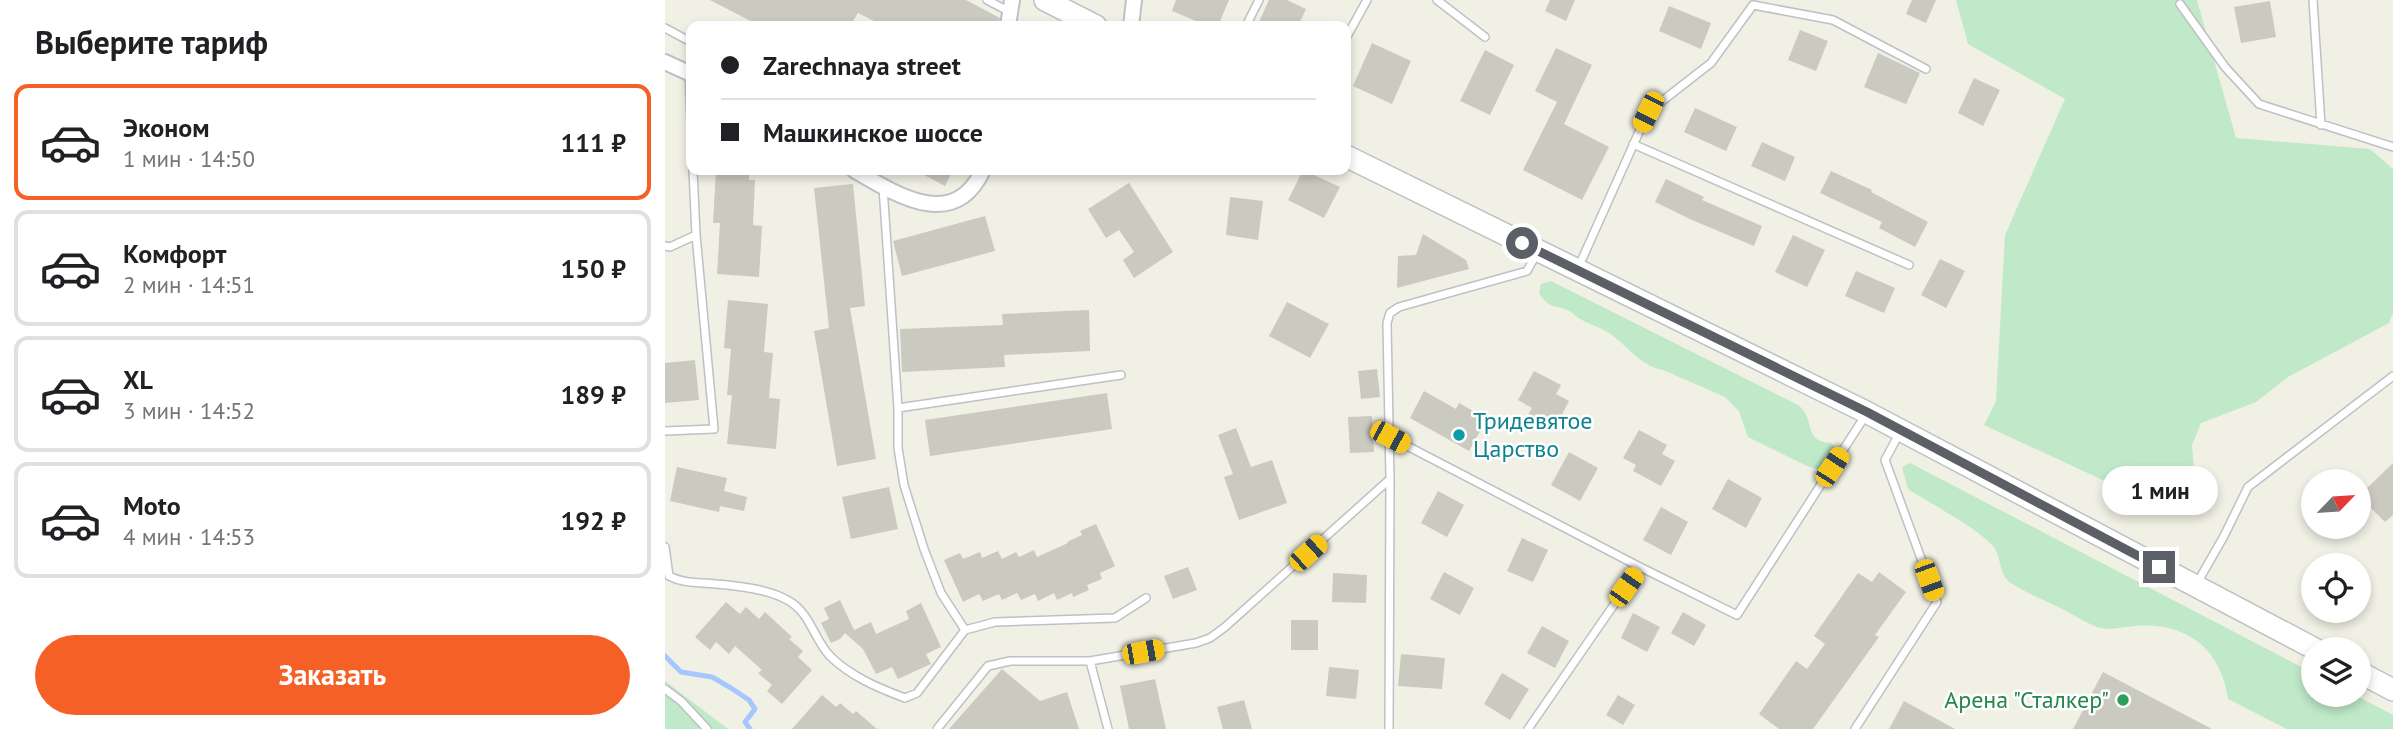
<!DOCTYPE html>
<html lang="ru">
<meta charset="utf-8">
<style>
:root{--surface:#fff;--page:#f2f2f2;--text:#202124;--muted:#757577;--line:#e0e0e0;--accent:#f56026}
body{margin:0;font-family:"PT Sans",sans-serif;background:var(--page);color:var(--text);height:100vh;display:flex;flex-direction:column;font-size:26px;white-space:nowrap}
*{box-sizing:border-box;margin:0}
p{font-size:23px;color:var(--muted)}
.icon{flex:none;width:38px;height:38px;fill:none;stroke:currentColor;stroke-width:2;stroke-linecap:round;stroke-linejoin:round}
.map{position:relative;flex:1;overflow:hidden}
.panel{display:flex;flex-direction:column;background:var(--surface);width:665px}
.panel>*{flex:none}
.banner{position:absolute;left:21px;top:21px;width:665px;height:154px;border-radius:14px;box-shadow:0 4px 10px #0003;display:grid;align-content:center;height:154px;padding:0 35px;background:var(--surface)}
.needle{width:46px;rotate:65deg}
.tools{position:absolute;left:1636px;top:469px;display:grid;gap:14px}
.tools a{display:grid;place-items:center;width:70px;height:70px;border-radius:50%;background:var(--surface);box-shadow:0 4px 10px #0003;font-size:35px}
.end{position:absolute;width:32px;height:32px;margin:-16px;border:9px solid #5c5f66;background:#fff;box-shadow:0 0 0 4px #fff}
.from{border-radius:50%}
.bubble{position:absolute;height:49px;border-radius:24px;background:var(--surface);box-shadow:0 4px 10px #0003;font-size:23px;font-weight:700;line-height:49px;text-align:center}
.car{position:absolute;width:21px;height:42px;margin:-21px -10px;border-radius:9px;box-shadow:0 0 5px 2px #0007;background:linear-gradient(#f5c518 24%,#345 0 40%,#f5c518 0 76%,#345 0 86%,#f5c518 0)}
.banner b{display:flex;align-items:center;gap:24px;height:66px;font-size:26px}
.banner b+b{border-top:2px solid var(--line)}
.banner i{width:18px;height:18px;background:var(--text)}
ul{padding:0;list-style:none}
li{display:flex;align-items:center;gap:21px;height:116px;margin:0 14px 10px;padding:0 21px;border:4px solid var(--line);border-radius:14px}
li div{flex:1}
li b{display:block;font-size:26px}
li em{font-style:normal;font-weight:700}
li.on{border-color:var(--accent)}
li>.icon{width:63px;height:63px;stroke-width:1.5}
h2{padding:0 35px;font-size:32px;line-height:84px}
.button{display:flex;gap:14px;margin-top:auto;padding:14px 35px}
.button a{flex:1;height:80px;border-radius:42px;background:var(--accent);color:#fff;font-size:28px;font-weight:700;line-height:80px;text-align:center}
main{display:flex;flex:1;min-height:0}
.map>svg:first-child{display:block}
</style>
<main>
<section class="panel">
<h2>Выберите тариф</h2>
<ul>
<li class="on"><svg class="icon" aria-label="car" viewBox="0 0 24 24"><path d="M5 17H2v-5l4-1 3-4h7l3 4 3 1v5h-3M9 17h6M6 11h13"/><circle cx="7" cy="17" r="2"/><circle cx="17" cy="17" r="2"/></svg><div><b>Эконом</b><p>1 мин · 14:50</p></div><em>111 ₽</em></li>
<li><svg class="icon" aria-label="car" viewBox="0 0 24 24"><path d="M5 17H2v-5l4-1 3-4h7l3 4 3 1v5h-3M9 17h6M6 11h13"/><circle cx="7" cy="17" r="2"/><circle cx="17" cy="17" r="2"/></svg><div><b>Комфорт</b><p>2 мин · 14:51</p></div><em>150 ₽</em></li>
<li><svg class="icon" aria-label="car" viewBox="0 0 24 24"><path d="M5 17H2v-5l4-1 3-4h7l3 4 3 1v5h-3M9 17h6M6 11h13"/><circle cx="7" cy="17" r="2"/><circle cx="17" cy="17" r="2"/></svg><div><b>XL</b><p>3 мин · 14:52</p></div><em>189 ₽</em></li>
<li><svg class="icon" aria-label="car" viewBox="0 0 24 24"><path d="M5 17H2v-5l4-1 3-4h7l3 4 3 1v5h-3M9 17h6M6 11h13"/><circle cx="7" cy="17" r="2"/><circle cx="17" cy="17" r="2"/></svg><div><b>Moto</b><p>4 мин · 14:53</p></div><em>192 ₽</em></li>
</ul>
<div class="button"><a>Заказать</a></div>
</section>
<div class="map">
<svg width="1728" height="729" viewBox="0 0 1728 729">
<rect width="100%" height="100%" fill="#f0f0e4"/>
<path fill="#bfe9c8" d="M1291 0H1532L1571 138 1705 149 1728 169V313L1724 323 1623 377 1591 402 1536 423 1527 445 1530 479 1481 500 1319 425 1331 401 1340 235 1400 99 1303 44Z
M886 281 1133 405C1151 418 1137 442 1166 443L1172 450 1168 458 1153 469 1144 467 1083 437 1074 411 1060 397 998 370C975 366 963 346 944 333 935 327 924 324 915 319 911 317 909 314 906 312 892 304 884 310 874 293L876 284Z
M1245 463 1648 673V695H1690L1728 715V729H1622L1563 699C1556 648 1521 622 1470 626 1457 627 1444 631 1432 627 1421 623 1409 615 1399 610 1382 601 1362 594 1346 583 1333 575 1337 556 1328 546 1311 527 1266 504 1243 489L1237 467Z
M0 681 63 729H0Z"/>
<g fill="none" stroke-linecap="round" stroke-linejoin="round">
<path stroke="#a5c6ff" stroke-width="5" d="M0 656 16 672 47 677 66 688 84 700 90 709 80 722 85 729"/>
</g>
<path fill="#cbcac1" d="M45 0H301L335 18 334 26H219L193 13 185 26H95Z
M511 0H564L553 26H543L507 11Z
M604 0H622L641 9 633 26H592Z
M885 0H910L901 21 880 11Z
M1247 0H1271L1261 23 1241 14Z
M1605 1 1611 37 1576 43 1569 7Z
M1004 6 1046 23 1036 49 994 31Z
M1135 30 1163 41 1151 71 1123 60Z
M707 43 746 61 727 104 688 86Z
M891 48 927 65 899 124 944 147 917 200 858 170 892 102 870 91Z
M820 50 849 65 825 115 795 101Z
M1213 53 1255 73 1241 104 1199 87Z
M1309 78 1335 90 1318 126 1293 113Z
M1030 108 1072 127 1061 151 1019 132Z
M1097 142 1130 157 1120 181 1086 166Z
M51 170H84V180H90L88 225 97 226 94 277 52 274 55 223H48Z
M250 170H288L280 186Z
M638 170 675 187 659 218 623 200Z
M1166 171 1207 190 1206 192 1263 222 1250 247 1214 228 1217 222 1155 193Z
M1001 179 1039 197 1037 200 1097 226 1089 246 1027 220 990 202Z
M464 183 508 252 469 278 458 260 469 252 454 230 441 238 423 209Z
M188 184 200 306 185 308 211 459 172 466 149 331 164 328 149 188Z
M565 197 598 201 593 240 561 235Z
M320 216 330 251 237 276 228 241Z
M758 234 801 260 804 269 732 288 733 256 751 255Z
M1128 235 1160 250 1142 287 1110 272Z
M1275 259 1300 271 1281 308 1256 295Z
M1191 271 1230 288 1219 313 1180 296Z
M63 300 103 304 99 352 108 353 104 398 115 399 111 449 62 444 67 395H62L66 349 59 348Z
M622 302 664 324 645 358 604 336Z
M424 310 425 351 339 355 340 367 237 372 235 329 338 325 337 314Z
M30 360 34 400 0 403V363Z
M712 369 715 397 696 399 693 371Z
M869 371 896 385 891 394 904 401 889 430 863 415 867 408 853 400Z
M759 391 791 409 794 403 822 419 804 451 745 418Z
M442 393 447 429 265 456 260 420Z
M707 416 709 452 685 453 683 417Z
M571 428 586 467 607 460 622 503 574 520 559 477 568 474 553 435Z
M974 430 1002 445 997 454 1010 461 996 486 968 471 971 465 958 458Z
M904 452 933 468 915 501 886 485Z
M1728 463V515L1720 522 1694 496Z
M12 467 62 478 59 491 82 497 79 511 55 506 54 512 5 501Z
M1063 479 1097 498 1081 528 1047 509Z
M224 487 233 529 186 539 177 497Z
M773 491 799 505 782 537 756 523Z
M996 507 1023 522 1006 555 978 540Z
M431 524 450 566 435 573 437 579 422 585 424 590 408 597 407 593 392 600 389 593 373 601 370 594 356 600 352 593 337 600 334 594 318 601 314 594 298 602 279 560 295 553 298 559 315 552 317 558 333 551 337 559 351 552 354 557 369 550 372 557 403 543 402 542 417 535 415 531Z
M857 538 883 550 868 582 842 571Z
M523 567 532 590 508 599 499 576Z
M779 572 809 588 795 615 765 599Z
M1214 572 1241 592 1210 635 1214 637 1148 729H1114L1094 714 1131 661 1142 669 1160 644 1149 636 1193 573 1207 582Z
M668 573 702 575 701 603 667 602Z
M175 600 189 630 206 622 211 634 244 619 241 611 256 603 276 647 261 654 266 664 233 679 227 667 211 674 198 649 180 633 175 639 166 643 156 623 164 619 159 608Z
M61 602 75 614 81 607 94 619 100 612 127 637 124 639 138 651 133 657 147 670 117 704 102 691 107 685 93 673 97 670 70 646 64 654 51 642 45 650 30 637Z
M1018 612 1041 625 1029 646 1006 633Z
M968 613 995 627 982 652 956 638Z
M626 620H653V650H626Z
M877 626 904 641 890 668 862 653Z
M736 654 780 658 777 689 733 686Z
M664 667 694 670 691 699 661 696Z
M337 669 375 701 402 692 414 729H284Z
M1438 672 1547 729H1408Z
M837 673 864 689 845 720 819 704Z
M490 679 501 729H464L455 686Z
M157 695 171 707 175 703 188 714 191 711 212 729H127Z
M953 695 970 705 958 725 941 715Z
M579 700 587 729H558L552 707Z
M1239 701 1290 729H1224Z"/>
<g fill="none" stroke-linecap="round" stroke-linejoin="round">
<defs>
<path id="lane" d="M322 0 345 12
M772 0 820 37
M1648 0 1656 125
M1515 4 1560 67 1594 104 1728 147
M581 26 594 0
M0 28 26 42
M681 38 702 0
M24 73 26 124
M968 144 1244 265
M218 187 233 408 456 375
M0 246 5 247 31 235
M914 266 983 112 1046 63 1088 5 1168 20 1261 69
M233 408V448L239 485 259 549 276 593 300 630
M0 431 49 429 31 235 28 170
M725 437 975 567 1072 615 1200 416
M0 547 4 576C19 584 34 582 51 584 73 586 104 589 124 601 145 613 149 639 165 656 185 676 213 688 240 698L252 693 300 630 330 622 450 618 481 598
M1531 585 1559 536 1583 487 1728 376
M425 661 443 729
M0 689 16 701 42 729
M272 729 323 666 345 661H425L531 643 545 638 560 627 725 479
M724 729 725 479 722 323 725 313 734 307 862 271 873 251
M863 729 975 567
M1190 729 1272 602 1220 460 1234 434"/>
<path id="street" d="M343 26 347 0
M466 26 469 0
M0 62 26 74
M189 170C232 195 289 232 318 170"/>
<path id="secondary" d="M380 0 431 26
M681 156 1201 412 1650 649
M1694 672 1728 690"/>
</defs>
<use href="#lane" stroke="#bec0c6" stroke-width="10"/>
<use href="#street" stroke="#bec0c6" stroke-width="18"/>
<use href="#secondary" stroke="#bfc1c8" stroke-width="24"/>
<use href="#lane" stroke="#fff" stroke-width="7"/>
<use href="#street" stroke="#fff" stroke-width="14"/>
<use href="#secondary" stroke="#fff" stroke-width="21"/>
</g>
<g fill="none" stroke-linecap="round" stroke-linejoin="round">
<path stroke="#5c5f66" stroke-width="9" d="M857 243 1202 412 1494 567"/>
</g>
<circle fill="#0f9aa8" stroke="#fff" stroke-width="2.5" cx="794" cy="435" r="7"/>
<circle fill="#2e9e5b" stroke="#fff" stroke-width="2.5" cx="1458" cy="700" r="7"/>
<g text-anchor="middle" stroke-width="5" stroke-linejoin="round" paint-order="stroke">
<g font-size="24" fill="#0d838f" stroke="#fff" text-anchor="start">
<text x="808" y="429">Тридевятое<tspan x="808" dy="28">Царство</tspan></text>
</g>
<g font-size="24" fill="#27864d" stroke="#fff" text-anchor="end">
<text x="1444" y="708">Арена "Сталкер"</text>
</g>
</g>
</svg>
<div class="tools">
<a><svg class="needle" viewBox="-14 -14 28 28"><path d="M0-13l5 13h-10z" fill="#e53935"/><path d="M0 13l5-13h-10z" fill="#757577"/></svg></a>
<a><svg class="icon" aria-label="locate" viewBox="0 0 24 24"><circle cx="12" cy="12" r="6"/><path d="M12 2v4M12 18v4M2 12h4M18 12h4"/></svg></a>
<a><svg class="icon" aria-label="layers" viewBox="0 0 24 24"><path d="M12 4l9 5-9 5-9-5zM3 14l9 5 9-5"/></svg></a>
</div>
<i class="end from" style="left:857px;top:243px"></i>
<i class="end" style="left:1494px;top:567px"></i>
<div class="bubble" style="left:1437px;top:466px;width:116px">1 мин</div>
<i class="car" style="left:983px;top:112px;rotate:206deg"></i>
<i class="car" style="left:725px;top:437px;rotate:118deg"></i>
<i class="car" style="left:1167px;top:467px;rotate:33deg"></i>
<i class="car" style="left:643px;top:553px;rotate:48deg"></i>
<i class="car" style="left:1264px;top:580px;rotate:160deg"></i>
<i class="car" style="left:961px;top:587px;rotate:35deg"></i>
<i class="car" style="left:478px;top:652px;rotate:80deg"></i>
<div class="banner">
<b><i class="from"></i>Zarechnaya street</b>
<b><i></i>Машкинское шоссе</b>
</div>
</div>
</main>
